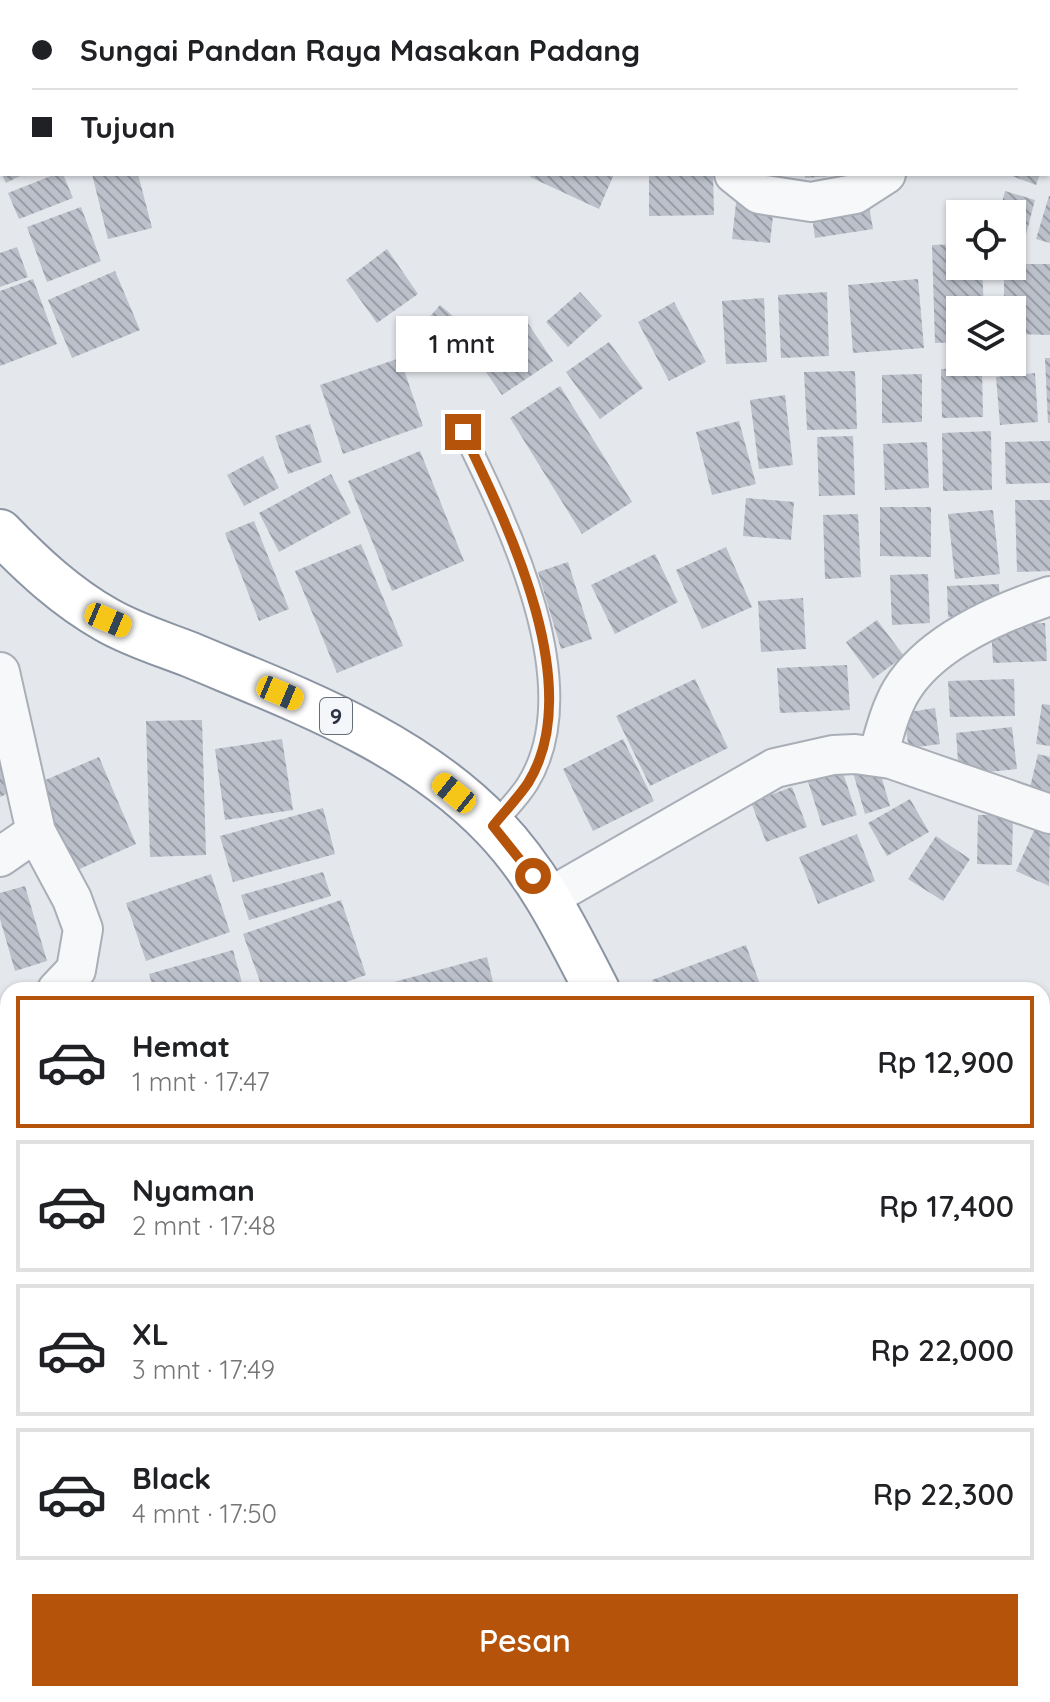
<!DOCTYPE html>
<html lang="id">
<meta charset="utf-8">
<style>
:root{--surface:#fff;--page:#f2f2f2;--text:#202124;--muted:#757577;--line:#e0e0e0;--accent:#b45309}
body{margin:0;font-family:Quicksand,sans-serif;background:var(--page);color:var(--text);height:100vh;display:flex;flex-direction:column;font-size:30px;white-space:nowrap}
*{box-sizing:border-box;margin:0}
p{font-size:26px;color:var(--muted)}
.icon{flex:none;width:44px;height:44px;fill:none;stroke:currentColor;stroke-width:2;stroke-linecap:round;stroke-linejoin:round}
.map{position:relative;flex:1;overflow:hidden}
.panel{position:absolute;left:0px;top:982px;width:1050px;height:720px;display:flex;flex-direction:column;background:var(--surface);border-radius:24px 24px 0 0;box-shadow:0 2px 6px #0004}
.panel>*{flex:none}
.guide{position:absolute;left:0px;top:0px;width:1050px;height:176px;box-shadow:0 2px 6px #0004;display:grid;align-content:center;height:176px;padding:0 32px;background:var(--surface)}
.tools{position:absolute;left:946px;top:200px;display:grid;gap:16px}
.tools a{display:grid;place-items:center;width:80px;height:80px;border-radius:0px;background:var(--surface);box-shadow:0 2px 6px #0004;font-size:40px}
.end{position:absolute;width:36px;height:36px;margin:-18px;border:10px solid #b45309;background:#fff;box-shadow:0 0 0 4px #fff}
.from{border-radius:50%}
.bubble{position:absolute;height:56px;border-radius:0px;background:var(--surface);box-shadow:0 2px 6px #0004;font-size:26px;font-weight:600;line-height:56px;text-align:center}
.car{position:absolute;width:24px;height:48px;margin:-24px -12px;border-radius:10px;box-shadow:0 0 6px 2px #0007;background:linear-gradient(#f5c518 24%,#345 0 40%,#f5c518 0 76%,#345 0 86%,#f5c518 0)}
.guide b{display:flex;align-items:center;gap:28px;height:76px;font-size:30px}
.guide b+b{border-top:2px solid var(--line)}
.guide i{width:20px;height:20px;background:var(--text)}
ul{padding:14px 0 0;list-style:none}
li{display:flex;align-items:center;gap:24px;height:132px;margin:0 16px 12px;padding:0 16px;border:4px solid var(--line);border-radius:0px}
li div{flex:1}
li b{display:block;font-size:30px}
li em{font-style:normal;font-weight:600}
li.on{border-color:var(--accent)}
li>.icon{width:72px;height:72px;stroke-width:1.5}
.primary-button{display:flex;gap:16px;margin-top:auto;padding:16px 32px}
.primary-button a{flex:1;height:92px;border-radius:0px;background:var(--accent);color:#fff;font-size:32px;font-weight:600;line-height:92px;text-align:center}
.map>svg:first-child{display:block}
</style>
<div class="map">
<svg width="1050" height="1702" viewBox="0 0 1050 1702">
<defs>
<pattern id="building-back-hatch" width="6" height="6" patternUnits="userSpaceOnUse" patternTransform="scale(2)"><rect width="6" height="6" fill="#bbc0ca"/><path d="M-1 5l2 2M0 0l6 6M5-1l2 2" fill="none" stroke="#989da6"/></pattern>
</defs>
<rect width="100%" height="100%" fill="#e4e7ec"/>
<path fill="url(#building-back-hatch)" d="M2 174H24L6 183Z
M56 174H63L73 198 19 219 8 193Z
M92 174H138L152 228 108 239Z
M531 174H614L599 209 530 177Z
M649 174H713L714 215 649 216Z
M805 174H830V176L805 178Z
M1007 174H1040L1036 185Z
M1005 191 1035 200 1024 242 1012 238V214H999Z
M1049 196H1050V243L1036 239Z
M868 200 873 229 815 238 811 209Z
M736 203 774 207 770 243 732 239Z
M81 207 101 261 47 282 27 227Z
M960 244V266H982L984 310H960V342L935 343 932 245Z
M17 247 28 277 0 287V253Z
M387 249 418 294 377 323 346 280Z
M1012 264H1050V335L1012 334V310H1004V266Z
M115 271 140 330 72 358 48 300Z
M33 279 57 344 0 366V291Z
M918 279 924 348 853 353 848 285Z
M580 292 602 316 568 347 546 322Z
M827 292 829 356 781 358 778 295Z
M764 298 767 362 726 364 722 301Z
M674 302 706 362 669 381 638 322Z
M440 305 467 328 440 358 414 335Z
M527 322 553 361 502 395 476 358Z
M609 342 643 388 600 419 566 372Z
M400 358 423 426 343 454 320 385Z
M1045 358H1050V423H1048Z
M982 368 983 417 942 418 941 369Z
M855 371 857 429 807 430 804 372Z
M1035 373 1038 422 1000 425 996 377Z
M922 374V422L882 423V375Z
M560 386 632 502 582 534 510 418Z
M785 395 793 465 759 469 750 400Z
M739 421 756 484 712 495 696 432Z
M310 424 322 462 288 474 275 436Z
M991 431 992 490 943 491 942 433Z
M853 436 855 495 819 496 817 437Z
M1050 441V483L1006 484 1005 442Z
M927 442 929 488 885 490 883 444Z
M420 451 464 561 392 591 348 481Z
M263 456 279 488 244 506 227 475Z
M331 474 351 513 279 552 259 513Z
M746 498 794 502 791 540 743 536Z
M1015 500H1050V571L1017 572Z
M880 507H931V557L880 556Z
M993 510 1000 574 955 579 948 514Z
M858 514 861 577 825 579 823 515Z
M254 521 289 609 259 621 225 533Z
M361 544 403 646 337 673 295 571Z
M726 547 752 607 702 629 676 570Z
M655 554 678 602 615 634 591 585Z
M568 562 592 639 561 649 538 572Z
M928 574 930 623 892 625 890 575Z
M999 584 1000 615 948 617 947 586Z
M803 598 806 649 761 652 758 601Z
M877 620 904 656 873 679 846 642Z
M1045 623 1047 661 993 663 991 625Z
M847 665 850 710 780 713 777 668Z
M695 679 728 748 650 786 616 716Z
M1014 679 1015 716 950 717 948 681Z
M1042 704 1050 705V746L1036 744Z
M935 708 940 744 909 748 903 713Z
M202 720 206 855 150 857 146 721Z
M1012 727 1017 769 959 775 956 733Z
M282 739 293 810 225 820 215 749Z
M623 739 654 801 593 831 563 769Z
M1038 754 1050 757V806L1027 800Z
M99 757 136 844 66 875 29 787Z
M0 760 13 791 0 797Z
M877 762 890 806 865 814 852 769Z
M840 764 857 815 822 826 806 775Z
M792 787 807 827 766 842 751 802Z
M910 799 929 832 887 856 868 823Z
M323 808 335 854 233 882 220 836Z
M978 815H1013L1012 865 977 864Z
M1037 824 1050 830 1049 886 1016 871Z
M857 834 875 881 818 904 799 857Z
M936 836 970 859 943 901 908 879Z
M323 872 331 896 249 920 241 895Z
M211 874 230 932 146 961 126 903Z
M25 886 47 961 15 971 0 919V893Z
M341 900 366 975 324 990H263L243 934Z
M746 945 762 990H656L652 980Z
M233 950 244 990H154L149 974Z
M487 957 495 990H380L379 986Z
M0 1401H8V1453H0Z
M0 1463 8 1464 5 1511H0Z
M8 1575V1686L0 1687V1577Z
M26 1694H138V1697L110 1702H27Z
M636 1696V1702H556V1700Z"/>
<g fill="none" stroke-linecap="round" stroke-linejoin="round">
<defs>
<path id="lane" d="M463 432C507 522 588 685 528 783 519 798 504 812 493 826
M494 1696 497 1694"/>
<path id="street" d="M482 2V0
M1048 20H1050
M734 174 759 194 811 202 855 194 886 174
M0 672 36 832 72 899 83 929 76 970 57 990
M878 756C883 739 887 720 895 703 919 647 996 614 1050 596
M0 857 36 832
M550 897 775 768 833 755 855 754 891 759 1050 814
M0 1027 8 1024
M0 1531 8 1529
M1042 1671H1050
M229 1694 233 1702"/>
<path id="highway" d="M0 532C32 565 66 597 107 620 133 635 163 644 191 655 298 700 412 741 494 827 540 875 567 932 597 990
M835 1702 836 1694"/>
</defs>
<use href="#lane" stroke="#a9aeb7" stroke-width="24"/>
<use href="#street" stroke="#a9aeb7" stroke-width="42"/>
<use href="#highway" stroke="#8b94a3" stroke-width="48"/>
<use href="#lane" stroke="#f7f8fa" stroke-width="20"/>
<use href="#street" stroke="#f7f8fa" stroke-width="38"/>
<use href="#highway" stroke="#fff" stroke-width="44"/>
</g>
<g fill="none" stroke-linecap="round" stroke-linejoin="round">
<path stroke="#b45309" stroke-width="10" d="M463 432C506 522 588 686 528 783 518 798 504 812 493 826L533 876"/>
</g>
<g text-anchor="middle" stroke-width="8" stroke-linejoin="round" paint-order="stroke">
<rect fill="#f4f6f9" stroke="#676e7b" stroke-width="2" x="320" y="698" width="32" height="36" rx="6"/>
<g font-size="22" font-weight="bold" fill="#2b3445">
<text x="336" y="724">9</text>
</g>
</g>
</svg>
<div class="tools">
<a><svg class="icon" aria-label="locate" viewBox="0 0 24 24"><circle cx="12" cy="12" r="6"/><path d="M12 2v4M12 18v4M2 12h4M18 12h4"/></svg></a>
<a><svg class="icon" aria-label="layers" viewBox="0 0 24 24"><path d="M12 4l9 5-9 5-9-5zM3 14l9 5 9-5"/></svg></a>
</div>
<i class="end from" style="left:533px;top:876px"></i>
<i class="end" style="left:463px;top:432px"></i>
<div class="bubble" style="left:396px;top:316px;width:132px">1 mnt</div>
<i class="car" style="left:108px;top:620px;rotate:113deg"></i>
<i class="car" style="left:280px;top:693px;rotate:113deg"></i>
<i class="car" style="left:454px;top:793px;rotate:309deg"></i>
<div class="guide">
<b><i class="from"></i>Sungai Pandan Raya Masakan Padang</b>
<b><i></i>Tujuan</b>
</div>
<section class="panel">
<ul>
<li class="on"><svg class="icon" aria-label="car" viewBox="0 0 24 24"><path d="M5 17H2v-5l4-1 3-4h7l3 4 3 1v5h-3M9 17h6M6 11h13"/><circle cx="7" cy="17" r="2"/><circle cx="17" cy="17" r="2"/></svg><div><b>Hemat</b><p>1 mnt · 17:47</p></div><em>Rp 12,900</em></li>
<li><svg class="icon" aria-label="car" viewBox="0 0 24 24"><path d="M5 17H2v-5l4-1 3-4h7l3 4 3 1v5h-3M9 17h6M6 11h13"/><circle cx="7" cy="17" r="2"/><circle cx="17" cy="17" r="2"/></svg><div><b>Nyaman</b><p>2 mnt · 17:48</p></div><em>Rp 17,400</em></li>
<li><svg class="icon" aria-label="car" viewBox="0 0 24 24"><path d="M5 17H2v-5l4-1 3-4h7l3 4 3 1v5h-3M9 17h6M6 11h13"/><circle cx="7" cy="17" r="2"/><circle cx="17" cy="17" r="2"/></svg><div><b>XL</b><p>3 mnt · 17:49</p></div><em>Rp 22,000</em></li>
<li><svg class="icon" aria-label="car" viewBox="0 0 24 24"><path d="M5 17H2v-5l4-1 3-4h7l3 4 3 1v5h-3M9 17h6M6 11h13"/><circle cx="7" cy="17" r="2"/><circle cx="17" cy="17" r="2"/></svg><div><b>Black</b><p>4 mnt · 17:50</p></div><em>Rp 22,300</em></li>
</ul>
<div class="primary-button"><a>Pesan</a></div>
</section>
</div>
